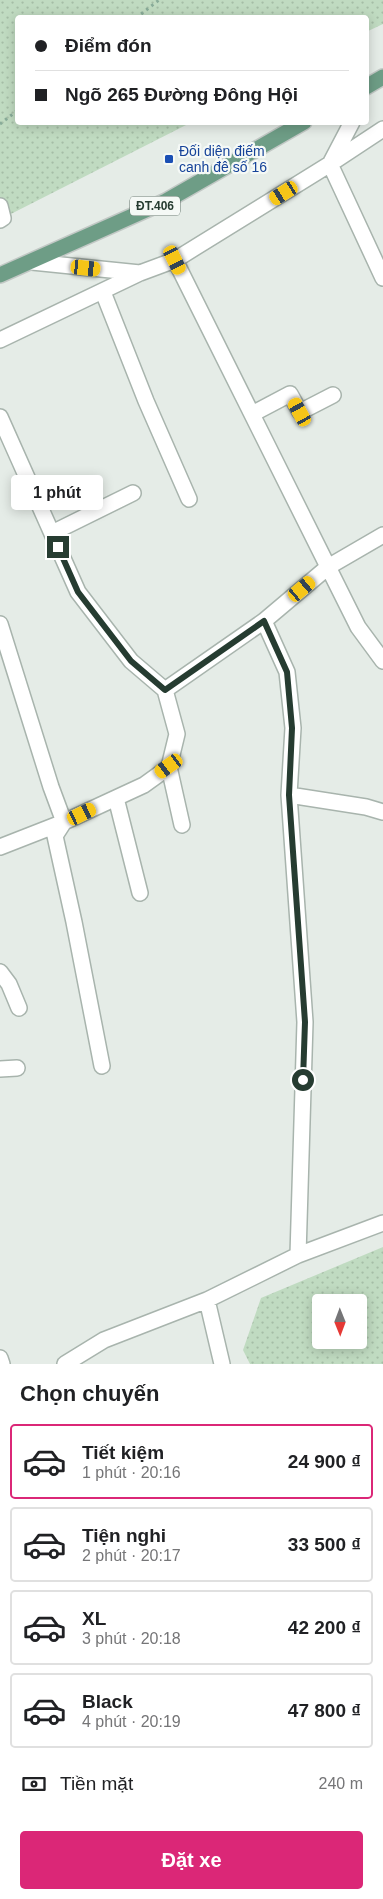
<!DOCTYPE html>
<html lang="vi">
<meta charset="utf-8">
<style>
:root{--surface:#fff;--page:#f2f2f2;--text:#202124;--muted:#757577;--line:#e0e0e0;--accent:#db2777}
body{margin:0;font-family:Helvetica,sans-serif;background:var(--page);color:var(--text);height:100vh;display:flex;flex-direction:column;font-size:19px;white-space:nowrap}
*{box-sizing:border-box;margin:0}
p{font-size:16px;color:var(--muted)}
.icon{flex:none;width:28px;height:28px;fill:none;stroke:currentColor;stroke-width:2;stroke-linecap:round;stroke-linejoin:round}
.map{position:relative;height:1364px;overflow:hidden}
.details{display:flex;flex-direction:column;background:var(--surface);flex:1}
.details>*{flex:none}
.guide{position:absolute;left:15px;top:15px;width:354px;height:110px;border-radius:5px;box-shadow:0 2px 12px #0003;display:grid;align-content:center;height:110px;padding:0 20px;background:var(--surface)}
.needle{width:32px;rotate:179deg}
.fabs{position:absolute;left:312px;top:1294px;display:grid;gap:10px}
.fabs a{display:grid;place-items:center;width:55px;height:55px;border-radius:5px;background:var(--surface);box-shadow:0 2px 12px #0003;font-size:25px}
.end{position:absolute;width:22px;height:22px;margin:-11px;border:6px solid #263c31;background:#fff;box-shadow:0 0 0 2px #fff}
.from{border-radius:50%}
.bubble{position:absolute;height:35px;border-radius:5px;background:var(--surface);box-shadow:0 2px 12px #0003;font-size:16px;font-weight:700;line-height:35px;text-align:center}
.car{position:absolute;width:15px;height:30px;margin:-15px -8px;border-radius:6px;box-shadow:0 0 4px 1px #0007;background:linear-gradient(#f5c518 24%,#345 0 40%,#f5c518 0 76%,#345 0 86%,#f5c518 0)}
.guide b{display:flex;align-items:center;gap:18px;height:48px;font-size:19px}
.guide b+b{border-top:1px solid var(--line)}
.guide i{width:12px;height:12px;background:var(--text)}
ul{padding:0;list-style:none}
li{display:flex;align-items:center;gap:15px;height:75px;margin:0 10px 8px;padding:0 10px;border:2px solid var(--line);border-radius:5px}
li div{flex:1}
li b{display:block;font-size:19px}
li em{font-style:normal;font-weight:700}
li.current{border-color:var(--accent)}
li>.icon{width:45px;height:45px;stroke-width:1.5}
h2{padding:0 20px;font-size:22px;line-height:60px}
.pay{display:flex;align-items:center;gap:12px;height:55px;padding:0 20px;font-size:19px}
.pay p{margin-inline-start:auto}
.button{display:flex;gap:10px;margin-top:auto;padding:10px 20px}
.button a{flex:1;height:58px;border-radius:5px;background:var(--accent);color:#fff;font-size:20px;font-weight:700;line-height:58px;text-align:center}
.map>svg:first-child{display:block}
</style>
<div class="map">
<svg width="383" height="1364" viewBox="0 0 383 1364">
<defs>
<pattern id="garden-dots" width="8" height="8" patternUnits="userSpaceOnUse" patternTransform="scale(1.25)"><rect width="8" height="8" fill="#c0dbc1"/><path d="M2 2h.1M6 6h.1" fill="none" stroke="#a5bda6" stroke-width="1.8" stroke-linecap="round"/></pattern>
</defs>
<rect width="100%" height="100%" fill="#e5ece7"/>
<path fill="url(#garden-dots)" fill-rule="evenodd" d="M0 0H383V24L366 32V18H18V122L190 123 3 218 0 206Z
M383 1247V1364H250L243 1350 261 1298ZM321 1302H359V1340H321Z"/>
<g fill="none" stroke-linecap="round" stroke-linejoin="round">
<defs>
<path id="minor" d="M352 122 330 164 383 278
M0 206 3 218 0 220
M175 260 358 627 383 661
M32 262 140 273
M103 292 146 401 189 499
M0 340 140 273 175 260 330 164 383 129
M252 414 290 394 300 412 333 395
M0 417 78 592 131 661 165 690 264 621 328 567 383 535
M52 533 133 493
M264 621 287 672 293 728 289 795 305 1022 298 1255
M0 624 51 787 64 822 55 836 74 922 102 1066
M169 767 182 825
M289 795 366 807 383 812
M116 798 140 893
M0 847 64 822 144 785 169 767 177 734 165 690
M0 972 9 984 19 1008
M0 1069 17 1068
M207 1300 222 1364
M0 1358 2 1364
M65 1364 104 1340 207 1300 298 1255 383 1223"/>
<path id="primary" d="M366 87 383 77
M0 275 166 201 304 122"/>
</defs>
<use href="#minor" stroke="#a8b4ad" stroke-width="18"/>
<use href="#primary" stroke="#c2c8c5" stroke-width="18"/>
<path stroke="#89ac99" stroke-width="3" stroke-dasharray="2.5 4" stroke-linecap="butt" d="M136 18 159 0
M0 124 18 110"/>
<use href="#minor" stroke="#fff" stroke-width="15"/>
<use href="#primary" stroke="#6e9d86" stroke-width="15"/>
</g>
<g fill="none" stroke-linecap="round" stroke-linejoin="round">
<path stroke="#263c31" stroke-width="6" d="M58 547 78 592 131 661 165 690 264 621 287 672 292 728 289 795 305 1022 303 1080"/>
</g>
<rect fill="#1a4fb4" stroke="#f5f9f6" stroke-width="2" x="164" y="154" width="10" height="10" rx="2.5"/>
<g text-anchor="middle" stroke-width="4.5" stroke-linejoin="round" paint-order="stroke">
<rect fill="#f5f9f6" stroke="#64756c" stroke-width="1" x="130" y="196.5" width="50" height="19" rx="4"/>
<g font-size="12" font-weight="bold" fill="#263c31">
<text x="155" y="210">ĐT.406</text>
</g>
<g font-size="14" fill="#164399" stroke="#f5f9f6" text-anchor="start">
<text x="179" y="156">Đối diện điếm<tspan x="179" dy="16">canh đê số 16</tspan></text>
</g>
</g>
</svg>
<div class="fabs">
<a><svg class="needle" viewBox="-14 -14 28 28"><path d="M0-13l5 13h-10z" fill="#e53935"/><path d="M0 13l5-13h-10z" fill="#757577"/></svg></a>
</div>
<i class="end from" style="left:303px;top:1080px"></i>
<i class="end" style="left:58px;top:547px"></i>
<div class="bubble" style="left:11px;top:475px;width:92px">1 phút</div>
<i class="car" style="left:284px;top:193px;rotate:238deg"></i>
<i class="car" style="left:175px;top:260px;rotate:154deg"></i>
<i class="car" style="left:86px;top:268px;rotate:96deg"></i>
<i class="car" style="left:300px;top:412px;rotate:331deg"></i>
<i class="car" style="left:302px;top:589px;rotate:50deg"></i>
<i class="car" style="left:169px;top:766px;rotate:234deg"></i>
<i class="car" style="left:82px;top:814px;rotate:64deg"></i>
<div class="guide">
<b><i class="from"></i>Điểm đón</b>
<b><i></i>Ngõ 265 Đường Đông Hội</b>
</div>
</div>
<section class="details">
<h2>Chọn chuyến</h2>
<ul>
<li class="current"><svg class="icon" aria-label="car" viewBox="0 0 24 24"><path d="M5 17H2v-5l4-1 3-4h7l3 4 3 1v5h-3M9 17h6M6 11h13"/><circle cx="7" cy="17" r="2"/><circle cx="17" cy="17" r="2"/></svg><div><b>Tiết kiệm</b><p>1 phút · 20:16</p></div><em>24 900 ₫</em></li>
<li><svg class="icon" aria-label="car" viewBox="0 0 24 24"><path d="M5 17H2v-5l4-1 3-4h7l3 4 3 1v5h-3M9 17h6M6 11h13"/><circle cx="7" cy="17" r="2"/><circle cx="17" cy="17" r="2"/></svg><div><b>Tiện nghi</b><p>2 phút · 20:17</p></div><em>33 500 ₫</em></li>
<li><svg class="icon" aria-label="car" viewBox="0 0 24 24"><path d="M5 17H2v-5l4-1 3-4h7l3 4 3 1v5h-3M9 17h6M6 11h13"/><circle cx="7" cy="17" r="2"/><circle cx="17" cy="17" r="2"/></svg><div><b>XL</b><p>3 phút · 20:18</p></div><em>42 200 ₫</em></li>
<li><svg class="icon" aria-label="car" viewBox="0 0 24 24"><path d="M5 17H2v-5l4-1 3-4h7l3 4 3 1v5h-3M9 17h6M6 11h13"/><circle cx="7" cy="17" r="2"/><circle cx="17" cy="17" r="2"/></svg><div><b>Black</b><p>4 phút · 20:19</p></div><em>47 800 ₫</em></li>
</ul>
<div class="pay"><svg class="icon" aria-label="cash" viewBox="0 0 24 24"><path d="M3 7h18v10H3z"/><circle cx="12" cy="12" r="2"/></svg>Tiền mặt<p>240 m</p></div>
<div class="button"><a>Đặt xe</a></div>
</section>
